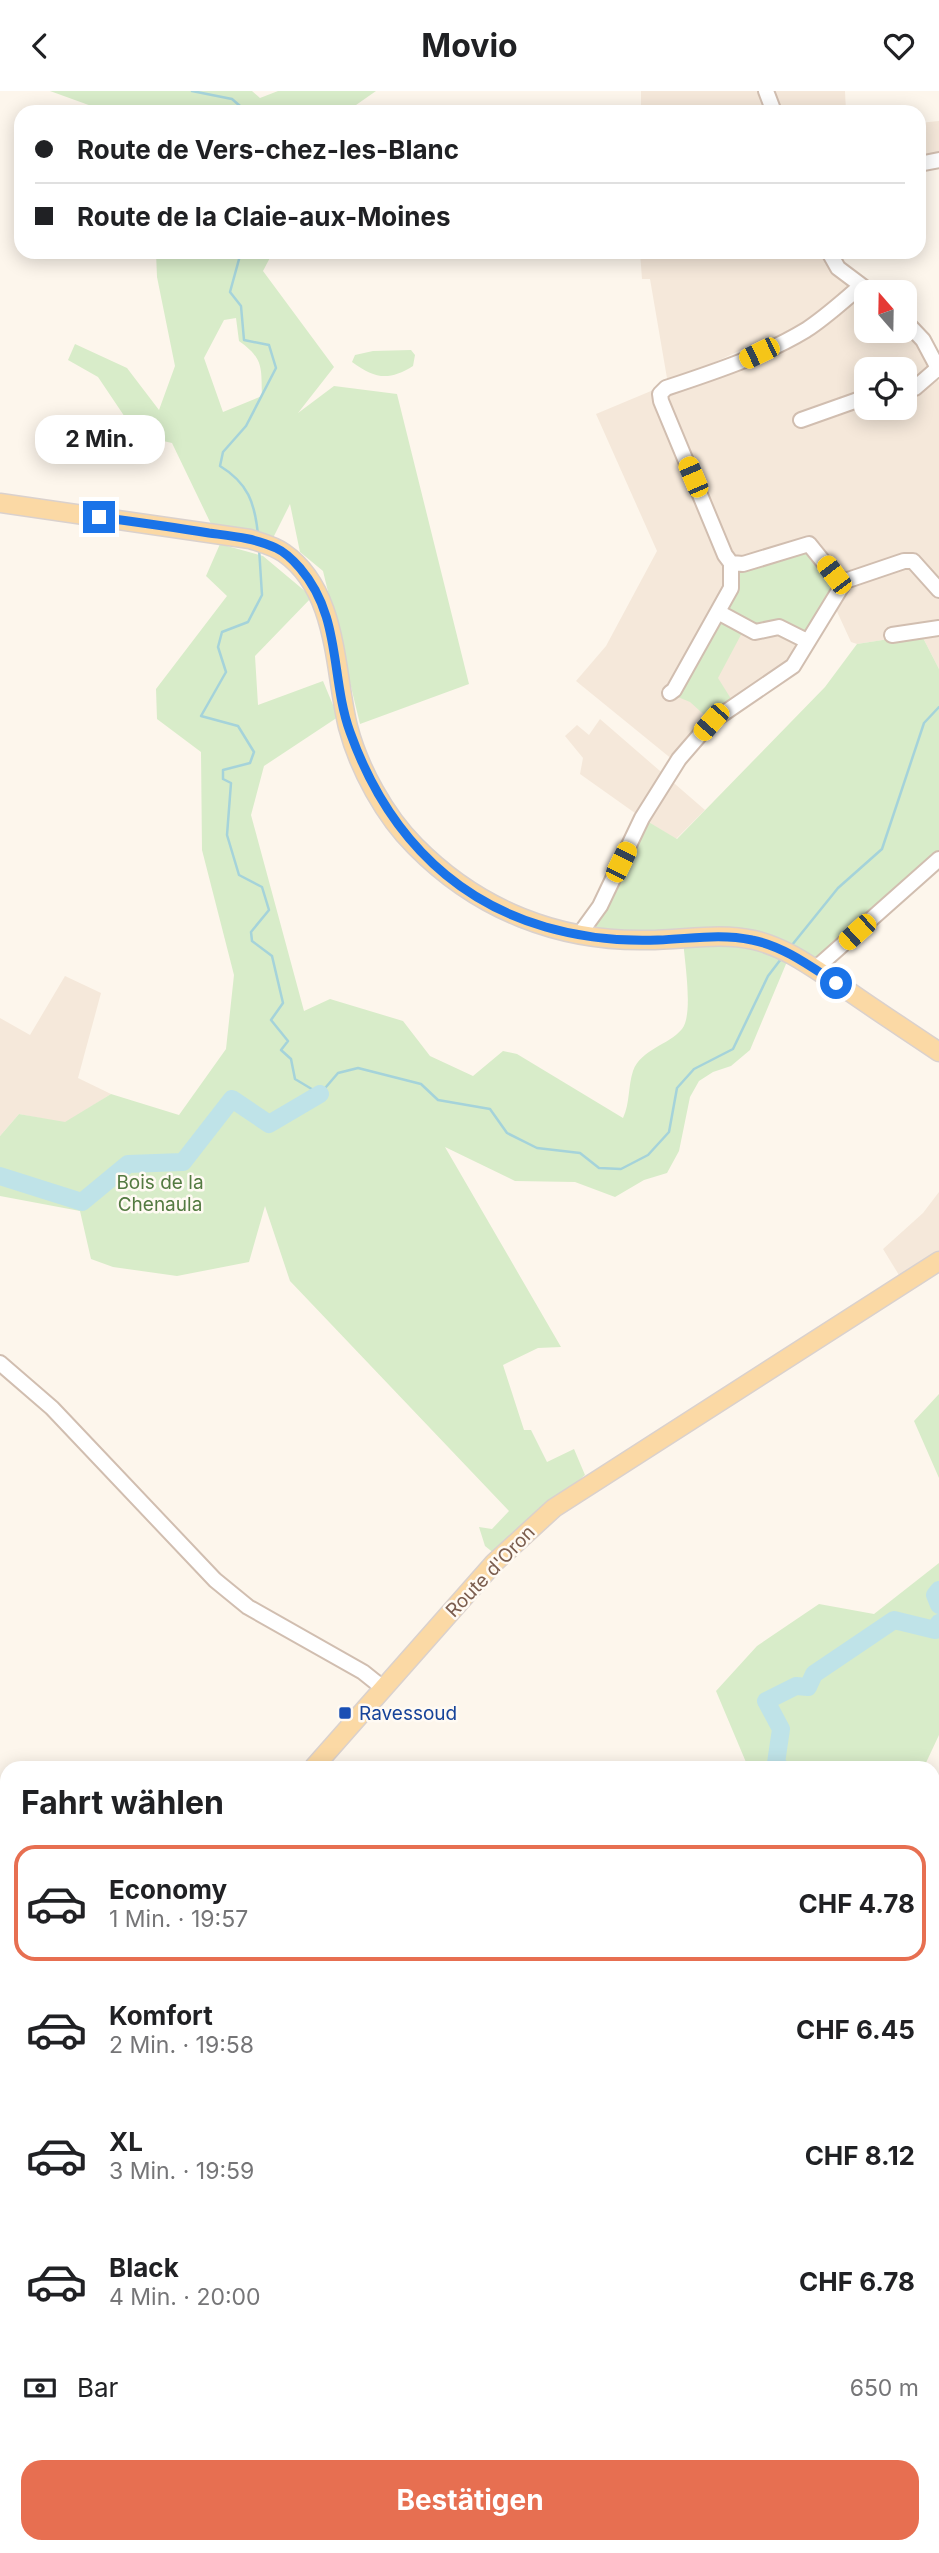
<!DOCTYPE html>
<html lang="de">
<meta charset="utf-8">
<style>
:root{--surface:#fff;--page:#f2f2f2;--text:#202124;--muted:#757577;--line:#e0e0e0;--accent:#e76f51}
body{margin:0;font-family:Inter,sans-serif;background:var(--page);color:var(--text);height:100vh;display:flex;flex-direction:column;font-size:26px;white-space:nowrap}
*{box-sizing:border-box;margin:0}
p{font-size:23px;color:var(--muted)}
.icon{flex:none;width:38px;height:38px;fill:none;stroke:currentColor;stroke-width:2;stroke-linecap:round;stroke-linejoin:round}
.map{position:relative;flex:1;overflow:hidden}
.drawer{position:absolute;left:0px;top:1670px;width:940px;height:793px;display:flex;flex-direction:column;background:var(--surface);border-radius:21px 21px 0 0;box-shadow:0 4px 18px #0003}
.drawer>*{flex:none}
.top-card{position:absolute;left:14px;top:14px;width:912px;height:154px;border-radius:21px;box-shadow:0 4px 18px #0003;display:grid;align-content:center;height:154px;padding:0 21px;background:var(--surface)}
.needle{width:46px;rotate:340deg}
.tools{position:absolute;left:854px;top:189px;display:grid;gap:14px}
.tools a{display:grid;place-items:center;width:63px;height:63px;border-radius:14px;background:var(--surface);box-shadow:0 4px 18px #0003;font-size:35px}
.end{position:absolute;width:32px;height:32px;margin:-16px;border:9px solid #1a73e8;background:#fff;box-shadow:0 0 0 4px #fff}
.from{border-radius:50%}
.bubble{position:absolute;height:49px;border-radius:21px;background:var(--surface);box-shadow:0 4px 18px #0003;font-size:23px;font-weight:700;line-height:49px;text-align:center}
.car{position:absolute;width:21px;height:42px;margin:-21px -10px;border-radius:9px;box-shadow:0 0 5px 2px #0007;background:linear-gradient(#f5c518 24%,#345 0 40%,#f5c518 0 76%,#345 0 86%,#f5c518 0)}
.top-card b{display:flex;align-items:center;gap:24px;height:66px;font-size:26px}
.top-card b+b{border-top:2px solid var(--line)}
.top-card i{width:18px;height:18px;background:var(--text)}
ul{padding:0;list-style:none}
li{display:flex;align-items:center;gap:21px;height:116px;margin:0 14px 10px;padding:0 7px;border:4px solid transparent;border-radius:21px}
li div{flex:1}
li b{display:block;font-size:26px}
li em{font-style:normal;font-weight:700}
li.selected{border-color:var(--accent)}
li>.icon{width:63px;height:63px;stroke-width:1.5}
h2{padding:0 21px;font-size:32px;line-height:84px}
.pay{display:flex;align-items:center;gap:18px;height:77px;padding:0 21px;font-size:26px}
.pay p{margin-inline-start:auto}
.cta{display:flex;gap:14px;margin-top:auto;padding:14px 21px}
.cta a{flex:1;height:80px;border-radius:21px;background:var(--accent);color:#fff;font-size:28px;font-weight:700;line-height:80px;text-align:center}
header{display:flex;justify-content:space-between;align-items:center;height:91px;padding:0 21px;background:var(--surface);font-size:32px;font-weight:700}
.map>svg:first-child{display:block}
</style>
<header><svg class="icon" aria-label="back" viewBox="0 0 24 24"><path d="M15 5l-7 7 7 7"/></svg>Movio<svg class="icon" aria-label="heart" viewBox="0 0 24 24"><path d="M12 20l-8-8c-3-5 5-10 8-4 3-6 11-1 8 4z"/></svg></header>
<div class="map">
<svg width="939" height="2462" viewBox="0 0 939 2462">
<rect width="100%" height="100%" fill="#fdf6ec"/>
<path fill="#f5e8da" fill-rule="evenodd" d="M641 0H762L769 21H641Z
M772 0H845L846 21H780Z
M939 30V67L924 68 919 32Z
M640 161H822L832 180 855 198 820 227 776 249 771 245 668 293 650 188H642Z
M860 201 866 207V240H905L918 250 939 291V490L921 467 914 464 845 483 840 481 820 452 809 446 742 467 736 465 730 461 666 305 668 302 732 278ZM866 278H905V317H866Z
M651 300 725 476 728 488 781 540 799 550 791 573 673 669 576 590 606 555 657 460 596 323Z
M904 473 916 477 939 507V578L921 543 857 553 851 551 834 514 846 496Z
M600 628 705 719 676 748 642 727 580 683 583 667 565 645 577 634 589 644Z
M65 885 101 902 78 987 111 1003 65 1032 19 1023 0 1045V927L30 944Z
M939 1101V1165L902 1189 883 1158 923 1122Z"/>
<path fill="#d8ecc9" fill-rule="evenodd" d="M50 0H252L260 7 278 0H376L346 21H108Z
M156 161H273L263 180 334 276 298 322 334 295 397 303 469 593 360 633 323 480 300 461 290 413 273 447 211 433 172 352 137 344 98 286 68 269 75 253 127 277 159 319 175 275 157 186ZM236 227 239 250C264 268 261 276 262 305L223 321 204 267 224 229Z
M411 259 415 264 413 275C389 290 375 288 352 271L355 264 373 260Z
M220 453 263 465 312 506 255 565 258 614 323 590 338 626 264 675 251 724 304 920 330 908 403 930 430 965 473 985 503 960 517 963 623 1027C630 1012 628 995 633 980 641 958 669 954 682 938 694 923 684 868 683 847L579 844 642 727 677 748 825 596 857 553 921 543 939 578V761L893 802 815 878 795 865 786 873 750 959 731 975 713 981 699 990 690 1006 679 1060 667 1082 644 1089 615 1106 575 1091 515 1090 445 1056 561 1256 538 1257 503 1274 524 1339H531L547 1371 574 1358 585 1384 495 1463 485 1455 479 1436 492 1438 509 1420 290 1190 265 1115 249 1171 177 1185 113 1176 91 1168 80 1120 0 1105V1045L19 1023 65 1031 111 1003 179 1024 226 958 234 884 202 759 201 661 157 628 156 598 227 505 206 485Z
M803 457 839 494 812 537 800 541 757 536 725 518 739 495 737 479Z
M720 526 743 540 718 587 733 611 710 629 690 611 673 604Z
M939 1303V1387L914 1330Z
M939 1472V1644L924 1676H748L716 1600 757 1555 819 1513 874 1523Z
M7 1829V2031L0 2039V1835Z
M0 2206H7V2455H656L644 2462H0V2238L4 2233 0 2232Z"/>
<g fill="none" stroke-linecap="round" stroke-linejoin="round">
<path stroke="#a5d3da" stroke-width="2.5" d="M192 0 232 8 247 21
M241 161 230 201 241 215 244 249 269 254 276 277 246 335 223 361 220 375C248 392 255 412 258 444
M259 457 262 504 248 531 222 541 218 556 226 581 201 625 238 635 254 661 250 672 223 679V688L231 692 227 744 239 784 262 796 269 819 251 841 252 850 272 865 283 912 271 929 288 950 281 959 291 968 295 988 320 1003 338 982 358 977 421 993 438 1009 490 1018 507 1042 537 1057 580 1062 599 1077 621 1078 648 1064 669 1041 677 997 694 978 733 958 768 885 781 868
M792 854 838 797 882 758 924 632 939 616"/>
<path stroke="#bfe3e8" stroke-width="18" d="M0 1085 82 1111 128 1073 183 1071 232 1008 269 1033 320 1003
M939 1499 935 1504 939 1514
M780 1676 776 1672 781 1638 766 1610 796 1595 808 1596 814 1583 894 1529 935 1539 939 1532
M225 2462H238
M457 2462 465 2455"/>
<defs>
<path id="minor" d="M766 0 774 21
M919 73 939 69
M829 161 838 177 870 201
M861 195C843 210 826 226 806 239 763 265 714 281 666 297L660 303 661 310 725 464 731 472 743 473 809 453 834 484 845 490 904 470H913L939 499
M905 230 923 249 939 279
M905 299 915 297 938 277
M801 329 866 306
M718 521 755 541 779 536 807 550
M892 544 939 537
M670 602 674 599 731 497V472
M579 844 600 815 642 727 679 668 711 631 793 575 845 490
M815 878 939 768
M0 1272 52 1317 215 1489 248 1516 363 1581 383 1597
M0 2206H7
M933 2312 939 2307
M0 2449 7 2448
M378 2455 389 2462
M687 2462 693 2455"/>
<path id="major" d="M0 412 250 448C262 452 274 455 284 462 338 500 334 578 348 636 359 678 385 725 415 755 478 819 559 851 648 849 684 849 719 841 754 849 789 857 817 880 847 899 877 920 908 940 939 961
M314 1676 494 1472 554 1417 939 1170
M0 2039 7 2031"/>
</defs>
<use href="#minor" stroke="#d1beb0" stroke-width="18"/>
<use href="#major" stroke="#dad1cd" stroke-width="21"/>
<use href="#minor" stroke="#fff" stroke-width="14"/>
<use href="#major" stroke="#fbd9a5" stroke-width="18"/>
</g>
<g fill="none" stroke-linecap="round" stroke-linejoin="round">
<path stroke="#1a73e8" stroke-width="9" d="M99 426C136 431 172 436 209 442 231 445 255 447 276 457 285 461 293 469 300 477 342 526 330 585 350 641 370 697 400 746 446 784 505 833 582 852 658 849 690 848 720 842 752 849 783 855 810 875 836 892"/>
</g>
<rect fill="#1a4fb4" stroke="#fffaf3" stroke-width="2.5" x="338" y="1615" width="14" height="14" rx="3.5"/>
<g text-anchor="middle" stroke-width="5" stroke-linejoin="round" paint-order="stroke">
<g font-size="19" fill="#537a41" stroke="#fffaf3">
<text x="160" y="1098">Bois de la<tspan x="160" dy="22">Chenaula</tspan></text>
</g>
<g font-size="19" fill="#7a5c4d" stroke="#fffaf3">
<text transform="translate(490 1480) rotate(-46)" y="7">Route d'Oron</text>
</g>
<g font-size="19" fill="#164399" stroke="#fffaf3" text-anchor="start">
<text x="359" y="1629">Ravessoud</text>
</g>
</g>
</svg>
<div class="tools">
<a><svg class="needle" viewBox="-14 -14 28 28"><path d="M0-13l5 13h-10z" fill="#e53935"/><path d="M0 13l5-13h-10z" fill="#757577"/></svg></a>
<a><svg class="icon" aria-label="locate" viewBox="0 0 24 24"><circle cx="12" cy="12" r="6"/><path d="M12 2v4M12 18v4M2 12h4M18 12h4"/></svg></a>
</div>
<i class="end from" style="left:836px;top:892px"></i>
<i class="end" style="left:99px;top:426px"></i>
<div class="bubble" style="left:35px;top:324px;width:130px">2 Min.</div>
<i class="car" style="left:759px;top:262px;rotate:244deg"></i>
<i class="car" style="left:693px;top:386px;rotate:337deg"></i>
<i class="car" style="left:834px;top:484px;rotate:323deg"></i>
<i class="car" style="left:711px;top:631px;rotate:221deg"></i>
<i class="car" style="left:621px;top:771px;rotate:26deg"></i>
<i class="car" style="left:857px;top:841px;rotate:228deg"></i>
<div class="top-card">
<b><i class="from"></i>Route de Vers-chez-les-Blanc</b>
<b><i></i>Route de la Claie-aux-Moines</b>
</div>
<section class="drawer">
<h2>Fahrt wählen</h2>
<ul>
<li class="selected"><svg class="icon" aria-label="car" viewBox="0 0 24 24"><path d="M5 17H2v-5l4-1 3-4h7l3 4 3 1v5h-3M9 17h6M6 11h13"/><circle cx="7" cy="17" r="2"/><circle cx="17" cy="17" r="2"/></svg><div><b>Economy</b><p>1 Min. · 19:57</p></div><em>CHF 4.78</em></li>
<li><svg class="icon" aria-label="car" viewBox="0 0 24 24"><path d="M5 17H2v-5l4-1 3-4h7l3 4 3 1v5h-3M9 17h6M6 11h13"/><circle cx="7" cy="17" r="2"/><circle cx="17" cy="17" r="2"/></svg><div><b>Komfort</b><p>2 Min. · 19:58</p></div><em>CHF 6.45</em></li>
<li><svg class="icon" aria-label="car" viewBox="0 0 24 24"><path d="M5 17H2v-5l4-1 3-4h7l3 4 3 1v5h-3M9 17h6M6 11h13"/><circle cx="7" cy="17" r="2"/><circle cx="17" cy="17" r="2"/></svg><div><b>XL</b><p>3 Min. · 19:59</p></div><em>CHF 8.12</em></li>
<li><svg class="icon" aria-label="car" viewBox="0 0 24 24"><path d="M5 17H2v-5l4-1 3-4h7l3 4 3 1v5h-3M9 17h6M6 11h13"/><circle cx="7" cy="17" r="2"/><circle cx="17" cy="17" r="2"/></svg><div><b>Black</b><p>4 Min. · 20:00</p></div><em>CHF 6.78</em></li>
</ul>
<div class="pay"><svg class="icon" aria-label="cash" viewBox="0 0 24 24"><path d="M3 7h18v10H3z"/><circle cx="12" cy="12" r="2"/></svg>Bar<p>650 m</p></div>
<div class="cta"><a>Bestätigen</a></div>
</section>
</div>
